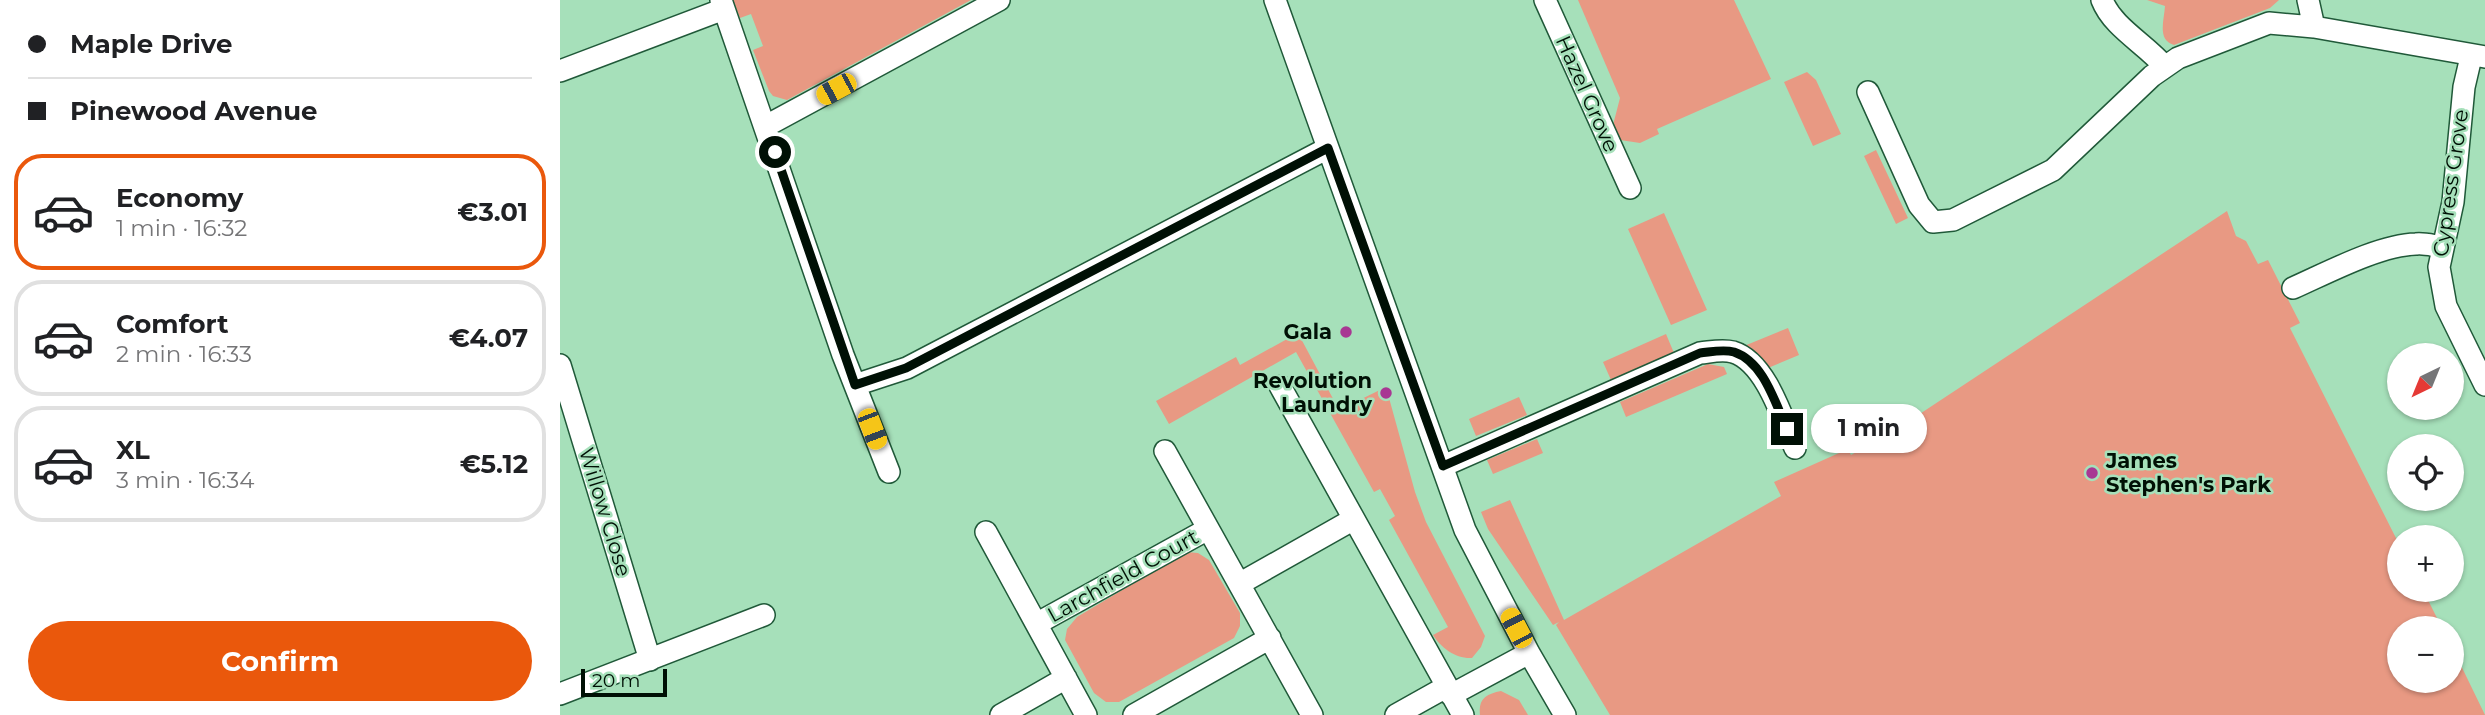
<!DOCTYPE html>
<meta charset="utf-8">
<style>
:root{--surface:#fff;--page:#f2f2f2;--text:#202124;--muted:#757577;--line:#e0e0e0;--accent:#ea580c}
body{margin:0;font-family:Montserrat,sans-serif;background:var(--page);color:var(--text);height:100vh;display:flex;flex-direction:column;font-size:26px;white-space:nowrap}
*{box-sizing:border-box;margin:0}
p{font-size:23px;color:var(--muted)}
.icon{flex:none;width:38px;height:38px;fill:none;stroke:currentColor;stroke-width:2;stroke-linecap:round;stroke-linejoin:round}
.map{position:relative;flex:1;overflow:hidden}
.details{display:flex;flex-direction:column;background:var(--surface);width:560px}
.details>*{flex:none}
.hud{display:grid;align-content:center;height:154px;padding:0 28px;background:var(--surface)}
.needle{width:46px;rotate:223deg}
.controls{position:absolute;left:1827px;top:343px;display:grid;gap:14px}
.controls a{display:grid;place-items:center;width:77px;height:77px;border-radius:50%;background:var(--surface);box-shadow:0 2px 5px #0004;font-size:35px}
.scale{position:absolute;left:21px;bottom:18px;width:86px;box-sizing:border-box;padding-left:7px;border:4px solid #001005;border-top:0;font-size:19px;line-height:24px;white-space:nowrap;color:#001005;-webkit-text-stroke:5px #a6e0ba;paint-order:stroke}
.end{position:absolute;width:32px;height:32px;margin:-16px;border:9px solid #001005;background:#fff;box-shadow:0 0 0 4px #fff}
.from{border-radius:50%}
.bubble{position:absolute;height:49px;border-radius:24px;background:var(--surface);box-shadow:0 2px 5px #0004;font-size:23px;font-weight:700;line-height:49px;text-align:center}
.car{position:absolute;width:21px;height:42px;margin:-21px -10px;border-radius:9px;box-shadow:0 0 5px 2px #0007;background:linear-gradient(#f5c518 24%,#345 0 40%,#f5c518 0 76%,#345 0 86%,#f5c518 0)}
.hud b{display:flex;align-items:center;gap:24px;height:66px;font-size:26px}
.hud b+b{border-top:2px solid var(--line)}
.hud i{width:18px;height:18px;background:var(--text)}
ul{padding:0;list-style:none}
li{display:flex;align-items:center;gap:21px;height:116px;margin:0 14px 10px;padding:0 14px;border:4px solid var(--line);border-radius:28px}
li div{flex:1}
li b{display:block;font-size:26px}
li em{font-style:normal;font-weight:700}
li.selected{border-color:var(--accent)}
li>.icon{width:63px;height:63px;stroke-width:1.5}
.button{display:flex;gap:14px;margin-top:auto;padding:14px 28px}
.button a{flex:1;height:80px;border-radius:42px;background:var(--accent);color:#fff;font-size:28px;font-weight:700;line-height:80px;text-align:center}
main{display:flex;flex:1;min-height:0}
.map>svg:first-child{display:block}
</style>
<main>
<section class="details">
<div class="hud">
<b><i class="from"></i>Maple Drive</b>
<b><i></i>Pinewood Avenue</b>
</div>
<ul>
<li class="selected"><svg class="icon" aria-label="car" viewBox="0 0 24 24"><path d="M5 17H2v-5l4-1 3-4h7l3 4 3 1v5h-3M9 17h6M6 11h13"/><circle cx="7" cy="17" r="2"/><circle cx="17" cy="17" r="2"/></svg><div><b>Economy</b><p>1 min · 16:32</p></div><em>€3.01</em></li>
<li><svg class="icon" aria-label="car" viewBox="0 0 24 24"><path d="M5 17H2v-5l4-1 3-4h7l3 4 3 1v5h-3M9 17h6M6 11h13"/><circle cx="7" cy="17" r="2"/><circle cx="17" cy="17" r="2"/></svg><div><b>Comfort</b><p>2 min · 16:33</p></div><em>€4.07</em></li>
<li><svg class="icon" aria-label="car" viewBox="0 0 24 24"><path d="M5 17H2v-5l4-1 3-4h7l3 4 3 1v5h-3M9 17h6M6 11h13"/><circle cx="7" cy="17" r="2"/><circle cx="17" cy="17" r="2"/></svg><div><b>XL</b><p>3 min · 16:34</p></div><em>€5.12</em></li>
</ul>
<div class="button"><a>Confirm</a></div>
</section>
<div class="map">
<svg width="1925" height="715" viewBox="0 0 1925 715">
<rect width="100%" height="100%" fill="#a6e0ba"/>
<path fill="#e89983" d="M173 0H411L227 100 213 96 209 91 193 50 203 46 191 14 180 18Z
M1018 0H1174L1211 79 1097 129 1099 134 1080 143 1060 140 1053 125 1060 98Z
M1587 0H1719L1710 8 1614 45C1597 40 1604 21 1605 6Z
M1247 72 1256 80 1281 134 1253 146 1224 82Z
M1316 150 1348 218 1336 224 1304 156Z
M1667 211 1676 236 1686 241 1698 264 1708 260 1740 323 1730 328 1839 544V590H1863L1882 628H1839V681H1892V647L1925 715H1050L996 625 999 622 993 625 928 529 921 512 950 500 1004 620 1221 496 1214 482 1288 449 1291 455 1337 429Z
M1104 213 1147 310 1111 325 1068 229Z
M1228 328 1239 355 1208 368 1184 346Z
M738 333 779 410 826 387 855 492 866 522 925 636 921 647 912 658C896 659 881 648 873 635L888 627 829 520 835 516 820 489 814 492 736 352 609 424 596 401 676 357 680 365Z
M1106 334 1114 353 1051 380 1043 362Z
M1148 364 1164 367 1167 374 1066 417 1060 402Z
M959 397 967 415 916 436 909 419Z
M977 439 983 453 933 474 927 460Z
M626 552 638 553 649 560 680 613V626L674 638 559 702H546L534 693 505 640 507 629 517 617Z
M941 691 959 700 968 715H920C918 699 926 694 941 691Z"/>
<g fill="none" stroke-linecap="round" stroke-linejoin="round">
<defs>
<path id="minor" d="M161 0 283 355 329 472
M715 0 905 530 969 653 1005 715
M985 0 1070 188
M1542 0C1553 28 1586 44 1605 67
M1748 0 1754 27
M1911 57 1904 87 1893 202 1879 267 1886 306 1925 385
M0 71 164 9
M1308 92 1359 205 1373 222 1393 220 1493 170 1592 76 1618 58 1709 23 1754 27 1925 57
M206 126 439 0
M1733 288C1767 273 1819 245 1856 244 1865 243 1874 246 1883 247
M0 365 90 660
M295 385 347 368 768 148
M720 386 903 715
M605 451 752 715
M883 466 1140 353C1151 352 1162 349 1173 352 1206 362 1223 420 1235 448
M426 532 526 715
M679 584 794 519
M478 623 648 529
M0 694 204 615
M891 695 969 653
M441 715 506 678
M574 715 710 638
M836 715 886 687"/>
</defs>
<use href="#minor" stroke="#205939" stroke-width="24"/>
<use href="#minor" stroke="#fff" stroke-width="21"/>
</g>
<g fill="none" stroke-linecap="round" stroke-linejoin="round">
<path stroke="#001005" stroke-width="9" d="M215 152 295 385 346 368 768 148 883 466 1140 353C1151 352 1163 349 1174 352 1204 362 1215 403 1227 429"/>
</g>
<g fill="#a83793" stroke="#a6e0ba" stroke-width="2.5">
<circle cx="786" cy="332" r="7"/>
<circle cx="826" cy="393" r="7"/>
<circle cx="1532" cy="473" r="7"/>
</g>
<g text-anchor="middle" stroke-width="5" stroke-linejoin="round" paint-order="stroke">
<g font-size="21" fill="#001005" stroke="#a6e0ba">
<text transform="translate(1027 94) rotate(66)" y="7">Hazel Grove</text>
<text transform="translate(1891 183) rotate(-82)" y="7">Cypress Grove</text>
<text transform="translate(45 512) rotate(73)" y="7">Willow Close</text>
<text transform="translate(563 576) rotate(-29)" y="7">Larchfield Court</text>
</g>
<g font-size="21" font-weight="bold" fill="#001005" stroke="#a6e0ba" text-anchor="end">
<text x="772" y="339">Gala</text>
<text x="812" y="388">Revolution<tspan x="812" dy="24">Laundry</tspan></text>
<text x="1546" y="468" text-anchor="start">James<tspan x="1546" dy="24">Stephen's Park</tspan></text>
</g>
</g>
</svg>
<div class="controls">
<a><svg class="needle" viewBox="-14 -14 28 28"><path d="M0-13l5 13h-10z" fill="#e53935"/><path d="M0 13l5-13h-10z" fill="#757577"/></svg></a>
<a><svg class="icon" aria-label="locate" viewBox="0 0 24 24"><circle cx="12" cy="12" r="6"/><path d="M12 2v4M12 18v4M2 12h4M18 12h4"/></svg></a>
<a>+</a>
<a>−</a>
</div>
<div class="scale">20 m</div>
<i class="end from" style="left:215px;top:152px"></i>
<i class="end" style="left:1227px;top:429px"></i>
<div class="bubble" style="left:1251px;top:404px;width:116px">1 min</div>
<i class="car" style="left:276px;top:89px;rotate:242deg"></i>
<i class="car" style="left:312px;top:429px;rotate:159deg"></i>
<i class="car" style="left:956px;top:628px;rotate:332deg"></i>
</div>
</main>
